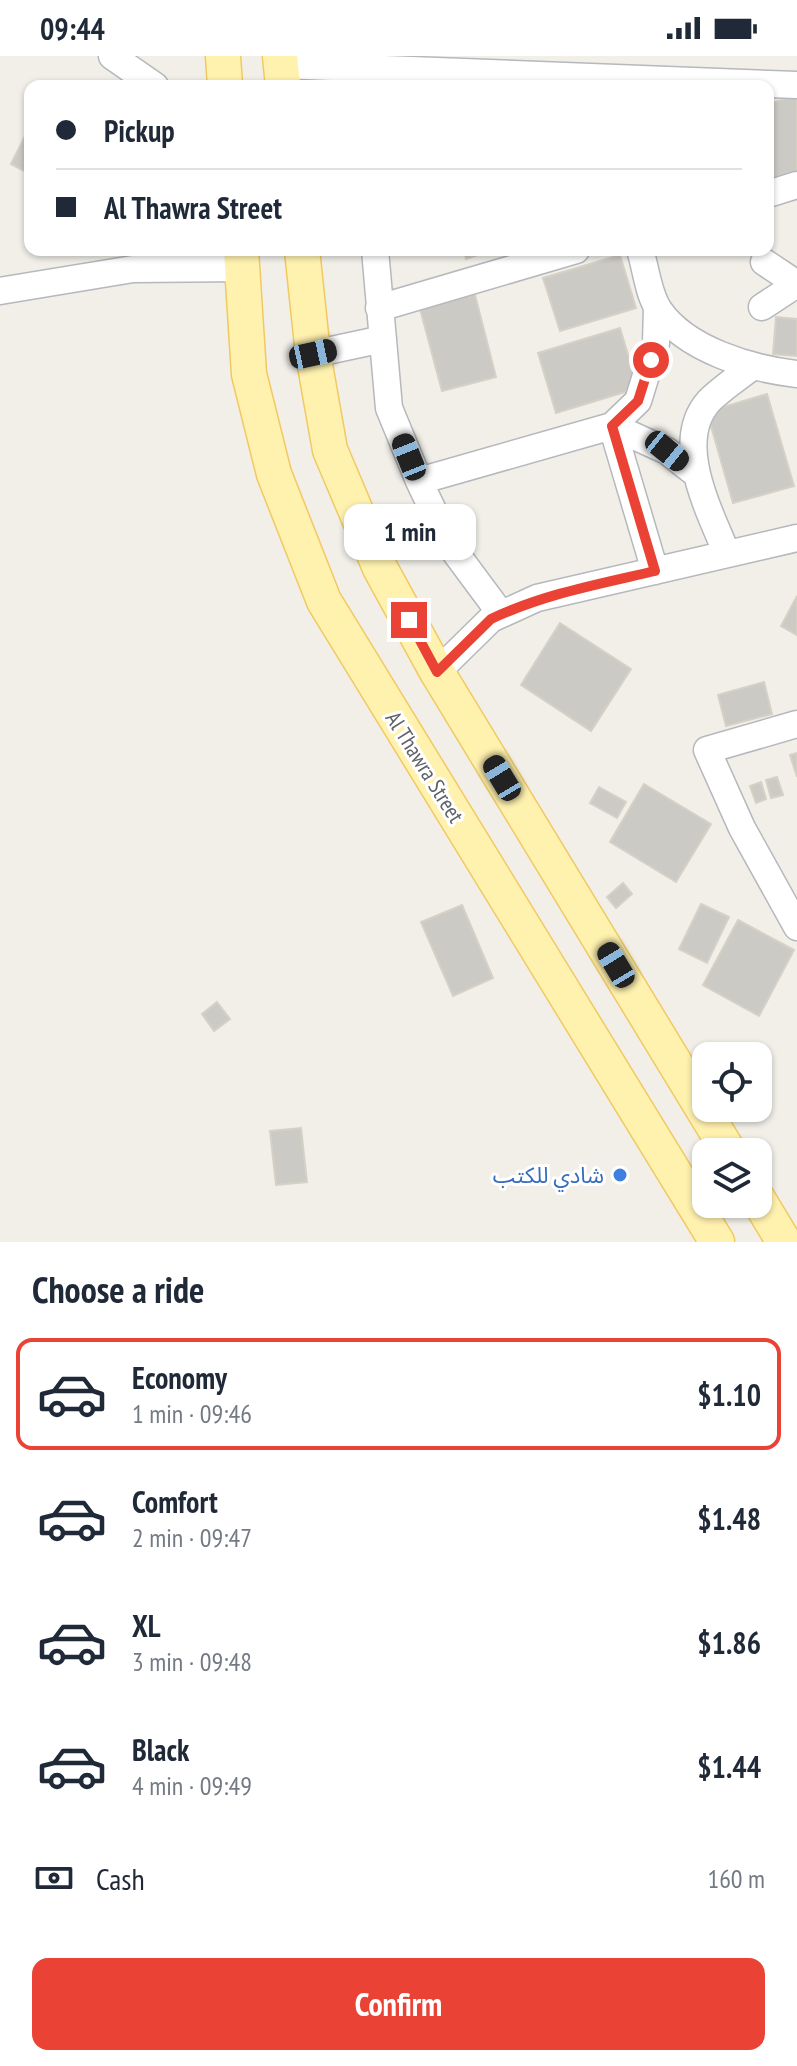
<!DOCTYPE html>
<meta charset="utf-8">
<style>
:root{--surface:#fff;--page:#f6f6f7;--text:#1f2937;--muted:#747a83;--line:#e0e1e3;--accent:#ea4335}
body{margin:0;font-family:"PT Sans Narrow","Noto Sans Arabic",sans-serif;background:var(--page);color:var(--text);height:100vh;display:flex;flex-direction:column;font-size:30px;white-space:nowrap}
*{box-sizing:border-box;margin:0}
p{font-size:26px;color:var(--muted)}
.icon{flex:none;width:44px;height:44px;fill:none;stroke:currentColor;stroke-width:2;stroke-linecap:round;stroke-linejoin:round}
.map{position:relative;height:1186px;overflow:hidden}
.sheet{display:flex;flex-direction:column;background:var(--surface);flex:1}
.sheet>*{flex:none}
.top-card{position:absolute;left:24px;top:24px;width:750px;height:176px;border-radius:16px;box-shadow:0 2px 6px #0004;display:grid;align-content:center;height:176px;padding:0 32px;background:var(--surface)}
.controls{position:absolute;left:692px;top:986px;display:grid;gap:16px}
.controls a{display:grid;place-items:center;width:80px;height:80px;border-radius:16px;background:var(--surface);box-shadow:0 2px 6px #0004;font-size:40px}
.end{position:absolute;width:36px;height:36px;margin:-18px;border:10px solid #ea4335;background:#fff;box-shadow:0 0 0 4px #fff}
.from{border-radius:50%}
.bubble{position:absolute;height:56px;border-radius:16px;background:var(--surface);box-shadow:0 2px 6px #0004;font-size:26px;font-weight:600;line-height:56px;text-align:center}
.car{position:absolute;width:24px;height:48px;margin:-24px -12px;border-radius:10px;box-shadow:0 0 6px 2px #0007;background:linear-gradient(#222 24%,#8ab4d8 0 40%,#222 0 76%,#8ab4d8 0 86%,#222 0)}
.top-card b{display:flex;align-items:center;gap:28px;height:76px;font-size:30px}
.top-card b+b{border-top:2px solid var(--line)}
.top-card i{width:20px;height:20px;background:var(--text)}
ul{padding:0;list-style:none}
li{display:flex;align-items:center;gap:24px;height:112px;margin:0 16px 12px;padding:0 16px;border:4px solid transparent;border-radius:16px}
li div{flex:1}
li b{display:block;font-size:30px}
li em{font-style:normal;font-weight:600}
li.current{border-color:var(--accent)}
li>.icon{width:72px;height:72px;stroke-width:1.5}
h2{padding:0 32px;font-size:36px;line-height:96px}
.pay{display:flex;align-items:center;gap:20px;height:88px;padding:0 32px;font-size:30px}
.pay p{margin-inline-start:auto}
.cta{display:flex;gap:16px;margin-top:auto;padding:16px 32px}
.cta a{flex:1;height:92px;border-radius:16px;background:var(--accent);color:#fff;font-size:32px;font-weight:600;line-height:92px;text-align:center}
.status{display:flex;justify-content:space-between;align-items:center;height:56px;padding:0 40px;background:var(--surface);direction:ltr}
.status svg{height:22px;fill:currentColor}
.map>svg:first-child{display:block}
</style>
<div class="status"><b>09:44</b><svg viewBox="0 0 49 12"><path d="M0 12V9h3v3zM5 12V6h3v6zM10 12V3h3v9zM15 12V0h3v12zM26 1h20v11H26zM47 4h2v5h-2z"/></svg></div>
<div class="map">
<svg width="797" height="1186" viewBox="0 0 797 1186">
<rect width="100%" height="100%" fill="#f1efe8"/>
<path fill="#cccac5" stroke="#d6d1c6" stroke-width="2" d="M797 39V116L768 125V48Z
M30 70V118L11 108Z
M464 194H493L466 203Z
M620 199 636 252 560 275 543 222Z
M474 235 496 321 442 335 419 249Z
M776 261 797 263V300L773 298Z
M620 272 638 332 556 357 538 297Z
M767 338 794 430 733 447 707 356Z
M797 540V579L781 570Z
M560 567 631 613 591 675 521 629Z
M764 626 772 658 726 670 718 639Z
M797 697V721L790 699Z
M777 721 783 739 771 742 766 724Z
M761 726 766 743 756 747 750 730Z
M644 728 711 768 676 826 610 786Z
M599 731 626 746 617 762 590 747Z
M623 827 632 838 616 852 607 841Z
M701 848 729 861 707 907 679 893Z
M462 849 493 922 453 940 421 866Z
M738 864 794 894 759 960 703 929Z
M217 946 230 963 214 975 202 958Z
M301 1072 307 1126 276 1129 270 1075Z"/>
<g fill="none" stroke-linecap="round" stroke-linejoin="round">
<defs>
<path id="minor" d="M112 0 155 30
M281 9 797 29
M768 138 797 129
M375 194 389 352 419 425 449 488 501 558
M640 194C646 212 648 238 659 254 686 294 752 313 797 318
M764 206 797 228
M0 235 133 213 243 212
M762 251 797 228
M379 252 576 194
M313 298 383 283
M612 370 655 515
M612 370 667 395 695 417
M419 425 612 370 638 345 656 287 657 251
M727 498C710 456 672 386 709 345 722 332 739 321 753 310
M437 616 491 563 537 542 797 482
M797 668 707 694 742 772 797 871"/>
<path id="major" d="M223 0 225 30
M280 0 283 30
M241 194 249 318 274 418 324 545 717 1186
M302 194 313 298 330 394 380 512 437 616 729 1096
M758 1143 784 1186"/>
</defs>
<use href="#minor" stroke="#b5b8bc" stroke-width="29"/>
<use href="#major" stroke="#f2c960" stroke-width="37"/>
<use href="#minor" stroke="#fff" stroke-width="26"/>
<use href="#major" stroke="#fff2af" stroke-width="34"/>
</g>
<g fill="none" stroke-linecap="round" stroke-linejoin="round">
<path stroke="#ea4335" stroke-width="10" d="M409 564 437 616 491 563C544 538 599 528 655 515L612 370 638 345 651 304"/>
</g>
<circle fill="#3f7fe0" stroke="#fff" stroke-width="3" cx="620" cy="1119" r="8"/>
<g text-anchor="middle" stroke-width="6" stroke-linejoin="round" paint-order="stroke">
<g font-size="22" fill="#5f6368" stroke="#fff">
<text transform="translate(425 711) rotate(58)" y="8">Al Thawra Street</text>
</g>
<g font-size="22" fill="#366cbe" stroke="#fff" text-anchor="end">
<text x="604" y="1127">شادي للكتب</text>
</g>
</g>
</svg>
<div class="controls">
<a><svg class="icon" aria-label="locate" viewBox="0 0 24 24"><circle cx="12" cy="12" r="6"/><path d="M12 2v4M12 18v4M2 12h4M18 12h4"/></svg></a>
<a><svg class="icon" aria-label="layers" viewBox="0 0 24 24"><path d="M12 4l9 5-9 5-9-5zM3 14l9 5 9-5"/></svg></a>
</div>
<i class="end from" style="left:651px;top:304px"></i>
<i class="end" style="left:409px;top:564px"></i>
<div class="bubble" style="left:344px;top:448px;width:132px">1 min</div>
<i class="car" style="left:313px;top:298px;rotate:78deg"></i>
<i class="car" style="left:667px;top:395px;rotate:129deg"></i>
<i class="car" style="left:409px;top:401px;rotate:338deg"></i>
<i class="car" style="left:502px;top:722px;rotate:329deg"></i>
<i class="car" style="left:616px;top:909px;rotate:329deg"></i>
<div class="top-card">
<b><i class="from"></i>Pickup</b>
<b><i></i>Al Thawra Street</b>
</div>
</div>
<section class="sheet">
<h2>Choose a ride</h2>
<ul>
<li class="current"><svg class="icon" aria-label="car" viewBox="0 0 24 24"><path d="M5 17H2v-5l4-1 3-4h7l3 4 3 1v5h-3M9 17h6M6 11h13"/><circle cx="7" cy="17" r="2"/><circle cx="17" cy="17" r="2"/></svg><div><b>Economy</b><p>1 min · 09:46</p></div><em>$1.10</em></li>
<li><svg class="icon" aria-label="car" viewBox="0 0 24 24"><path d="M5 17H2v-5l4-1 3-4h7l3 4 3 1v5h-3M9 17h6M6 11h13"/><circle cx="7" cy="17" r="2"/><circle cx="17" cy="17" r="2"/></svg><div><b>Comfort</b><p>2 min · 09:47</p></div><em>$1.48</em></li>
<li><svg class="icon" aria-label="car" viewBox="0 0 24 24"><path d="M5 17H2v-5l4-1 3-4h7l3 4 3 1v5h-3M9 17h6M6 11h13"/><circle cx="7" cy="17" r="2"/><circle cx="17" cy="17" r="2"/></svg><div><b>XL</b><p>3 min · 09:48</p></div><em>$1.86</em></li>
<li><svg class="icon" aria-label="car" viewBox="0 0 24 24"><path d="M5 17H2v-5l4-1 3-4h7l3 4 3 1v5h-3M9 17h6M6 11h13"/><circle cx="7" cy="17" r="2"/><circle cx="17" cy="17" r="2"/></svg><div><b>Black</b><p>4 min · 09:49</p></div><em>$1.44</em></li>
</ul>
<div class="pay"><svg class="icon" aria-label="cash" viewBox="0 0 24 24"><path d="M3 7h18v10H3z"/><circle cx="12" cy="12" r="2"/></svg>Cash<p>160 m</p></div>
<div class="cta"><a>Confirm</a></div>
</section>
